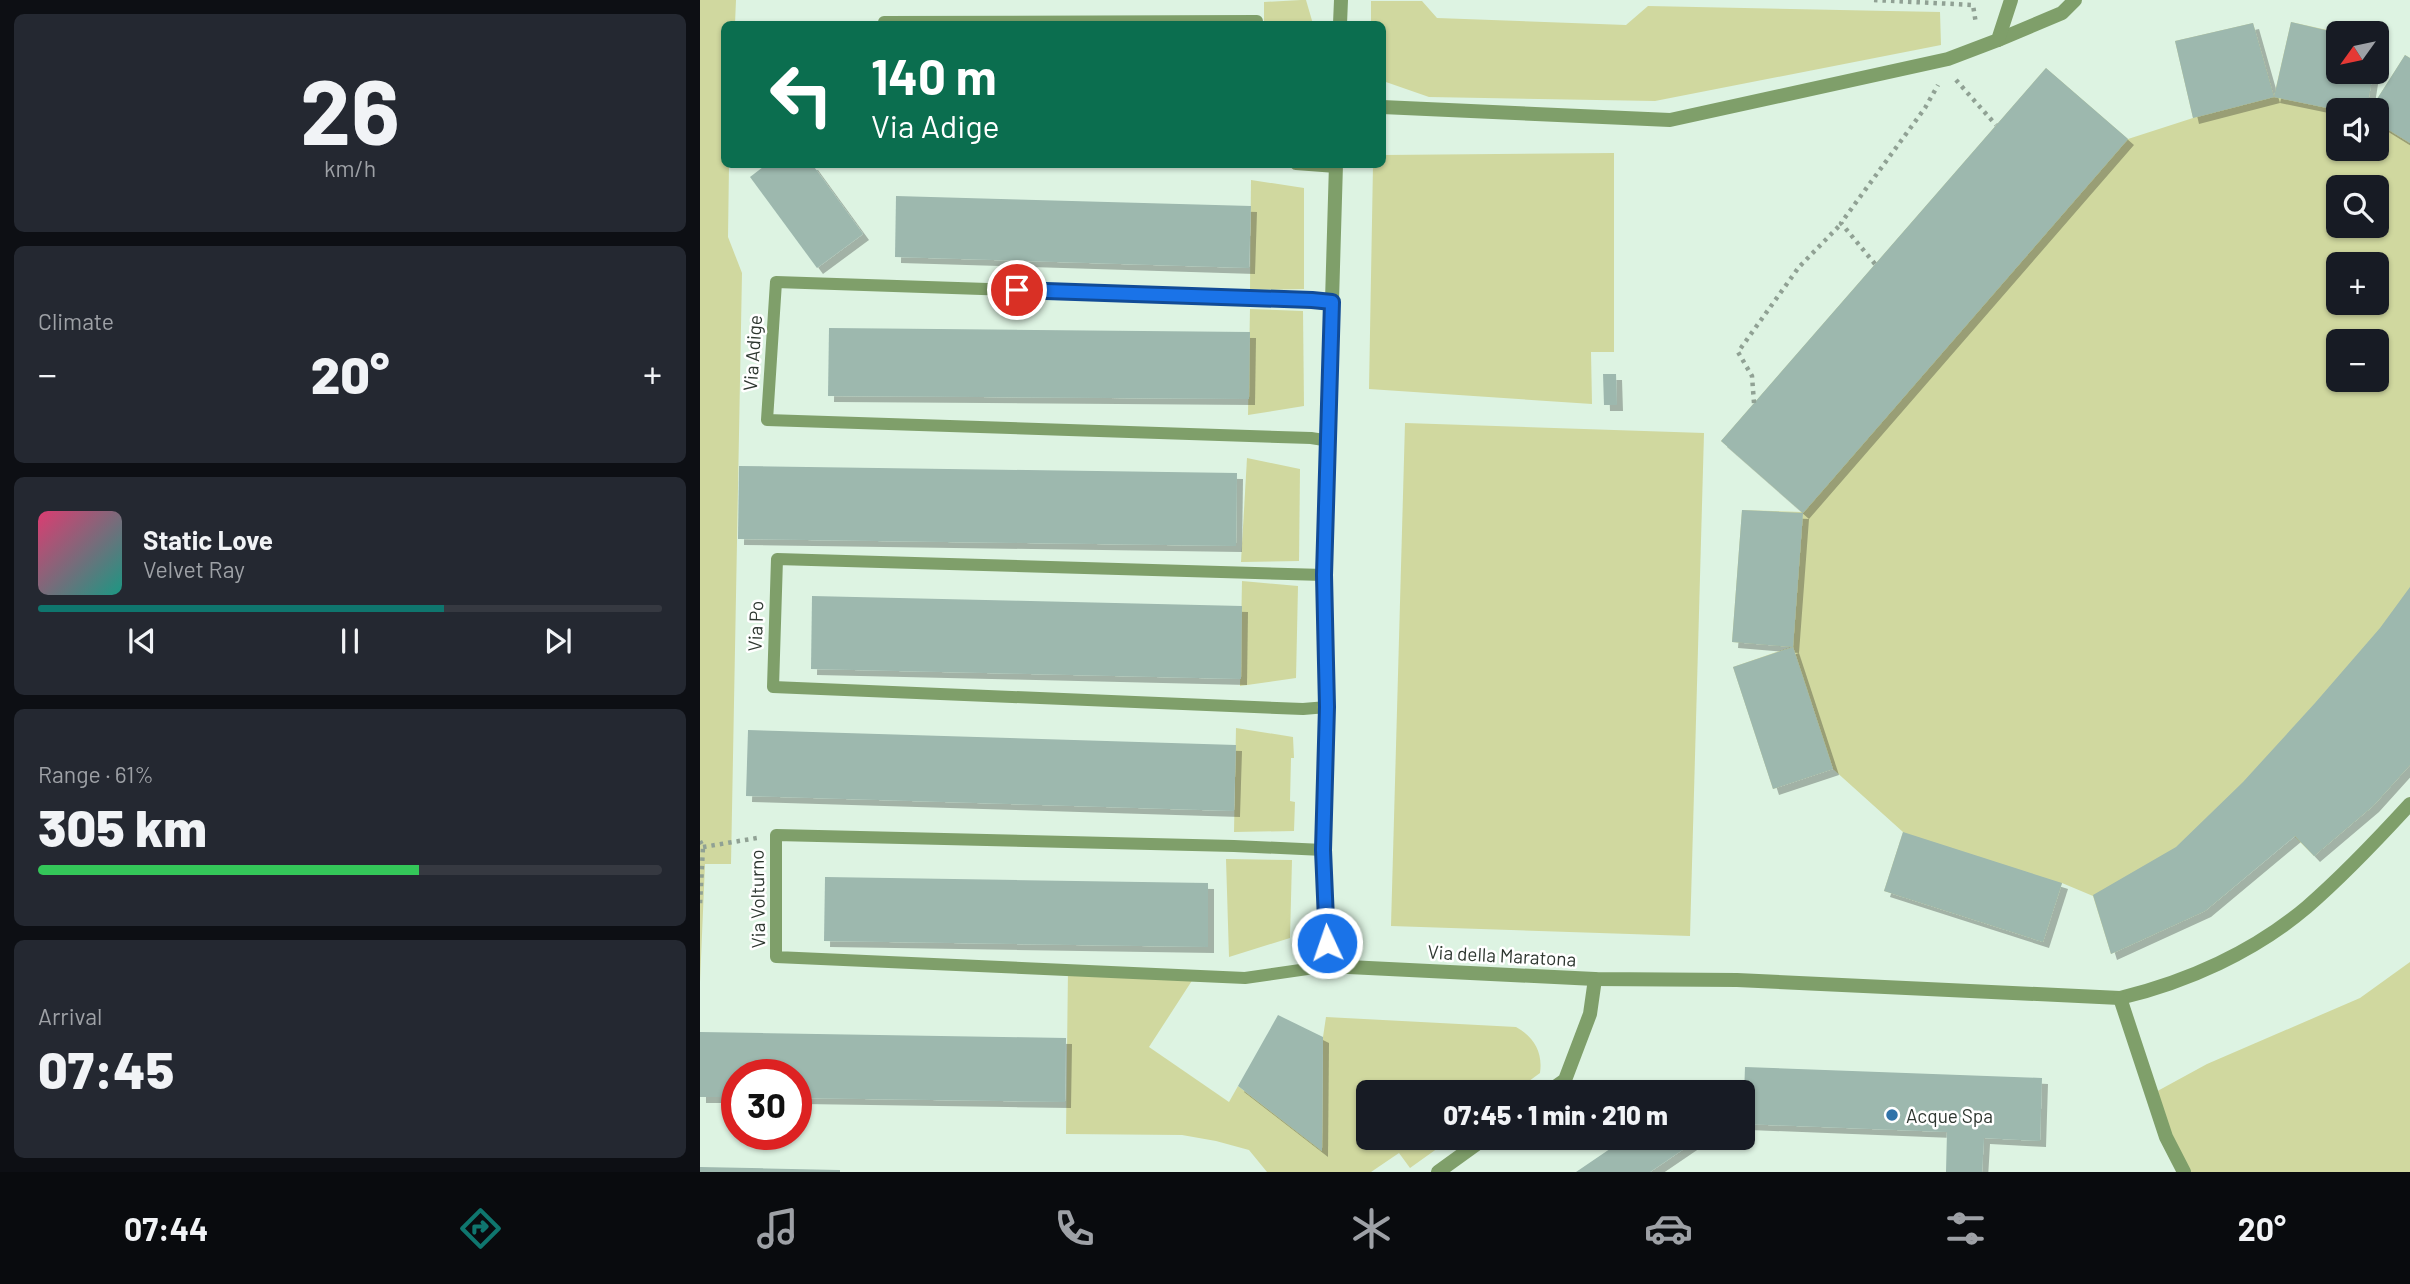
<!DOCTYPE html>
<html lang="en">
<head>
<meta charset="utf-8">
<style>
  body { margin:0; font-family:Barlow,sans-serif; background:#242831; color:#f1f3f6; height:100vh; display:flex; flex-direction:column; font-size:26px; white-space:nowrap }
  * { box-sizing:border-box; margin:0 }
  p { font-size:23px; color:#9ea1a6 }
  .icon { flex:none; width:38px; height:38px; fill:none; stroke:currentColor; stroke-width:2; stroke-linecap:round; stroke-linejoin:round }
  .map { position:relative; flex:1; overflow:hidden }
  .sheet { display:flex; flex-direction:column; gap:14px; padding:14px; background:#0d0f14; width:700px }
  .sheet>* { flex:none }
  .banner { position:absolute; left:21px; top:21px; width:665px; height:147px; border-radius:10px; box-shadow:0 2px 5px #0004; background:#0b6e4f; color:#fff; overflow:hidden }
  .needle { width:46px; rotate:237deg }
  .controls { position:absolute; left:1626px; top:21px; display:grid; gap:14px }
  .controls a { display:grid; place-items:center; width:63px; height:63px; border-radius:10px; background:#171b24; box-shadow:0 2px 5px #0004; font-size:35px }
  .speed { position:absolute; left:21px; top:1059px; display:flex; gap:14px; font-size:35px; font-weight:700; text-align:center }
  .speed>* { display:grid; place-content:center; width:91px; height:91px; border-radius:50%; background:#171b24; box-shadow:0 2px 5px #0004; line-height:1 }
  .speed .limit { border:10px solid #d22; background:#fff; color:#111 }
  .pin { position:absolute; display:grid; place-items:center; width:60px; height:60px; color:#fff; margin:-30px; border:4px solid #fff; border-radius:50%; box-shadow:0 2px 7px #0007 }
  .me { position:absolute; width:77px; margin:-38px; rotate:357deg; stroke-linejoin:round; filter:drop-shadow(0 0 5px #0008) }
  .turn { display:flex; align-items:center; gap:24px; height:147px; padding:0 35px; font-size:32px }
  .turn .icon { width:91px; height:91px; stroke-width:2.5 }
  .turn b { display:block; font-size:49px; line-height:60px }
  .big { font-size:52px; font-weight:800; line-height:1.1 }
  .sheet .widget { flex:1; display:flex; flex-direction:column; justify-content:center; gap:10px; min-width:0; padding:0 24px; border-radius:10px; background:#242831 }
  .sheet .dial { align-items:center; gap:0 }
  .dial b { font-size:91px; line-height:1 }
  .song { display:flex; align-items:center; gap:21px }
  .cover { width:84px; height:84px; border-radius:10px; background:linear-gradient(135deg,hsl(340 70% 55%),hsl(170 70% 35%)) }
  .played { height:7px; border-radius:4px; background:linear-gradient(90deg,#0f766e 65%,#363941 65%) }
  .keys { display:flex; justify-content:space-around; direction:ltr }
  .heat { display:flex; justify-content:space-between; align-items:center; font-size:38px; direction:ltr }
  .charge { height:10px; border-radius:5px; background:linear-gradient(90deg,#34c759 61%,#363941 0) }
  .trip { position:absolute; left:656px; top:1080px; width:399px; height:70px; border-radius:10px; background:#171b24; box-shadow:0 2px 5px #0004; font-weight:800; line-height:70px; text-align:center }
  .tabs { display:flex; height:112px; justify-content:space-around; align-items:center; background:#090b0e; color:#9ea1a6 }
  .tabs .icon { width:49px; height:49px }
  .tabs .selected { color:#0f766e }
  .tabs b { font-size:32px; color:#f1f3f6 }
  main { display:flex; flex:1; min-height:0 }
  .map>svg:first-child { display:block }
</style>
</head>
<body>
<main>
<section class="sheet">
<div class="widget dial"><b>26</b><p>km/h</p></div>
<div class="widget"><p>Climate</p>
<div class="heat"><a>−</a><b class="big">20°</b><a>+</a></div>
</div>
<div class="widget">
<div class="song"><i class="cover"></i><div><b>Static Love</b><p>Velvet Ray</p></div></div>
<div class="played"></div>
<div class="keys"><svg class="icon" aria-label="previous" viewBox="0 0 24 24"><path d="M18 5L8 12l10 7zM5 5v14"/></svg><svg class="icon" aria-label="pause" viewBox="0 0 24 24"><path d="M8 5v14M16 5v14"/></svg><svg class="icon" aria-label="next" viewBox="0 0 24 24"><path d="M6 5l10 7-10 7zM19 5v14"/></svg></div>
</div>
<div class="widget"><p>Range · 61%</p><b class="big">305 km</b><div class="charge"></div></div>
<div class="widget"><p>Arrival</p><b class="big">07:45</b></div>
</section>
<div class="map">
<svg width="1710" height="1172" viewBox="0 0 1710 1172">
  <defs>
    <filter id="shadow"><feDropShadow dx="6" dy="6" stdDeviation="0" flood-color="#0004"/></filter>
  </defs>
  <rect width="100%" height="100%" fill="#ddf3e2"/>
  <g fill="#d0d89f" fill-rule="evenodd">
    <path d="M0 0H36L35 24H24V164L29 165 28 237 42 273 31 864H5L0 982Z"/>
    <path d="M601 0H606L613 24H564V2Z"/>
    <path d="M671 1H722L737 18 926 25 948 6 1240 12 1241 45 955 101 729 97 683 81 682 24H671Z"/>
    <path d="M1591 22 1641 33H1638V72H1673L1667 110H1638V149H1676V110H1670L1705 55 1710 58V765L1673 806 1614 856 1594 836 1505 911 1411 954 1393 896 1362 883 1343 942 1184 891 1203 832 1133 769 1073 789 1033 667 1091 647 1032 642 1042 510 1102 512 1021 441 1346 68 1428 139 1493 118 1475 41 1553 23 1574 96ZM1638 187H1676V226H1638ZM1638 264H1676V303H1638ZM1638 341H1676V380H1638Z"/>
    <path d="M914 153V352H891L892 404 669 389 673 165 682 164 683 155Z"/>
    <path d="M551 180 604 188V289L550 290Z"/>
    <path d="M550 309 603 311 604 406 548 415Z"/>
    <path d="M705 423 1004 433 990 936 691 926Z"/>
    <path d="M547 458 600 469 599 561 541 562Z"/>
    <path d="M542 581 598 586 596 678 540 686Z"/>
    <path d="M536 728 593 737 594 758H591L590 801 595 802 594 831 534 832Z"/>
    <path d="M526 859 592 860 590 938 529 957Z"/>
    <path d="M1710 962V1172H1484L1452 1094 1507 1064 1660 998Z"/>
    <path d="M368 970 495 976 449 1047 529 1102 538 1086 622 1150 623 1037 626 1017 816 1027C834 1037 843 1052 840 1073L814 1092H668V1138H752L710 1168 699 1153 671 1172H567L549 1150 516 1141 482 1135 366 1134Z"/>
  </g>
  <g fill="#9db8ae" filter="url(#shadow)">
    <path d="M1591 22 1638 33V72H1673L1667 110H1637L1574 97 1493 118 1475 41 1553 23 1574 97Z"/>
    <path d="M1705 55 1710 58V143L1676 122V110H1670Z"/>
    <path d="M1346 68 1428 139 1103 513 1093 647 1032 642 1042 510 1103 513 1021 441Z"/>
    <path d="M67 164H112L163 234 117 268 50 177Z"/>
    <path d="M196 196 551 206 549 268 195 257Z"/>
    <path d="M129 328 550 332 549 399 128 396Z"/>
    <path d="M903 374H916L917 405H904Z"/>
    <path d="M39 466 537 473 536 546 38 539Z"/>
    <path d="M1710 587V765L1673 806 1614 856 1595 836 1505 911 1411 954 1393 895 1476 847 1543 782 1615 703 1680 628Z"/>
    <path d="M112 596 542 606 541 679 111 669Z"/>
    <path d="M1093 647 1133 769 1073 789 1033 667Z"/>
    <path d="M48 730 536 745 534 811 46 796Z"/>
    <path d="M1203 832 1362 883 1343 942 1184 891Z"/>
    <path d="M125 877 508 883V947L124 941Z"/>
    <path d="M578 1015 623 1037 622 1151 538 1086Z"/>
    <path d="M0 1032 366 1038 365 1102 96 1098V1074H37V1097H0Z"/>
    <path d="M1045 1067 1342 1078 1340 1141 1284 1138 1282 1172H1246L1247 1132 1043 1124Z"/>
    <path d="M926 1138H995L997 1140 950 1172H876Z"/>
    <path d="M0 1167 140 1170V1172H0Z"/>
  </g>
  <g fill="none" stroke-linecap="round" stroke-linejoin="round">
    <g stroke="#90a194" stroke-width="4.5" stroke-dasharray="3.5 5" stroke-linecap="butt">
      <path d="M1174 0 1273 5 1276 24"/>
      <path d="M1256 80 1296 125"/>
      <path d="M1175 264 1141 223 1225 108 1238 85"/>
      <path d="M1054 403 1052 376 1038 352 1099 267 1141 224"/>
      <path d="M0 841 3 847 0 905"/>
      <path d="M3 847 57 838"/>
    </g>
    <g stroke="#7f9f6a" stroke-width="12">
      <path d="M184 24V22L557 21"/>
      <path d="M596 164 636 167"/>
      <path d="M630 441 611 438 67 420 76 282 612 300 632 302"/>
      <path d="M624 575 77 559 73 687 603 709 627 707"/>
      <path d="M623 850 534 846 76 835V957L545 978 628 966"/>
    </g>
    <g stroke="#7f9f6a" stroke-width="14">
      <path d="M640 24 641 0"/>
      <path d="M1298 40 1362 13 1375 0"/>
      <path d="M682 107 970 120 1248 59 1298 40 1311 0"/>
      <path d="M636 164 624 575 627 707 623 850 628 966 895 979 1037 980 1420 998C1487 982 1554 952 1607 907 1644 875 1677 840 1710 804"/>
      <path d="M1420 998 1466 1137 1484 1172"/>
      <path d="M848 1092 865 1080 890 1014 895 979"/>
      <path d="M738 1172 785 1138"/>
    </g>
  </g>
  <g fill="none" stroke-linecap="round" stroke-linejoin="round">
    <g stroke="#114b97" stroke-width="18">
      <path id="route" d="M317 290 612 300 632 302 624 575 627 707 623 850 627 943"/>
    </g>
    <use href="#route" stroke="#1a73e8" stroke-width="12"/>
  </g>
  <circle fill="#3073a9" stroke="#fff" stroke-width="2.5" cx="1192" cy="1115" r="7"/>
  <g text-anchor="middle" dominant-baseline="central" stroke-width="5" stroke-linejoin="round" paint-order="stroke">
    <g font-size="19" fill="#2e3730" stroke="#fff">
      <text transform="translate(52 353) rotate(-86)">Via Adige</text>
      <text transform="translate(55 626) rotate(-88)">Via Po</text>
      <text transform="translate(57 899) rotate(-91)">Via Volturno</text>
      <text transform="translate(802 955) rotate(3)">Via della Maratona</text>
    </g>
    <g font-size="19" fill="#2e3730" stroke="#fff" text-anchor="start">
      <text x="1206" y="1115">Acque Spa</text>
    </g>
  </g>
</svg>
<div class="controls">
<a><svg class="needle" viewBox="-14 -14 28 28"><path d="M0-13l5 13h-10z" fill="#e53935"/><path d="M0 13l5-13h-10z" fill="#9ea1a6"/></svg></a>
<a><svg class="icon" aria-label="sound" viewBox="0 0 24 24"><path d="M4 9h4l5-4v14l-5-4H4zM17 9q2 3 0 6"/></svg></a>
<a><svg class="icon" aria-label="search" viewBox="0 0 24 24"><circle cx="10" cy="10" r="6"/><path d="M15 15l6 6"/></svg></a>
<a>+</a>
<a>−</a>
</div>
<div class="speed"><div class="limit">30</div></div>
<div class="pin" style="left:317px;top:290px;background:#d93025"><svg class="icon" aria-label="arrive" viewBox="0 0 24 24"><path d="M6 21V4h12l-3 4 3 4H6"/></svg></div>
<svg class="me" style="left:627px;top:943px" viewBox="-20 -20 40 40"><circle r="17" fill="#1a73e8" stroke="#fff" stroke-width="3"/><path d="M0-11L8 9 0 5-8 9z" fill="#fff"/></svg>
<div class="trip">07:45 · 1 min · 210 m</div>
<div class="banner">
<div class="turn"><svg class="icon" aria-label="left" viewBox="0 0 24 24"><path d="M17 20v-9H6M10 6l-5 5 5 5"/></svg><div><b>140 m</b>Via Adige</div></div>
</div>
</div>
</main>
<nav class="tabs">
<b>07:44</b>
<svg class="icon selected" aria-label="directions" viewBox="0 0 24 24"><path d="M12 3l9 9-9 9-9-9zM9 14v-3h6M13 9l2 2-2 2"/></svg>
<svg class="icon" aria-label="music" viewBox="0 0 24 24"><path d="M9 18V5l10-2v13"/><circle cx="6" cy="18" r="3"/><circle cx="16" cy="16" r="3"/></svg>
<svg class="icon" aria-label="phone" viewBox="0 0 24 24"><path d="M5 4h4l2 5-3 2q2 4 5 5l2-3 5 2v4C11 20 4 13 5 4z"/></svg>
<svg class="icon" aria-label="climate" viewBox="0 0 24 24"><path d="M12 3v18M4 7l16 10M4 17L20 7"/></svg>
<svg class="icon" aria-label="car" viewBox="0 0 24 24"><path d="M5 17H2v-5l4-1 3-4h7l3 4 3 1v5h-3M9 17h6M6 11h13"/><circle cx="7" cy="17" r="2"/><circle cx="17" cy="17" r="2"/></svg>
<svg class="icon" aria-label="filters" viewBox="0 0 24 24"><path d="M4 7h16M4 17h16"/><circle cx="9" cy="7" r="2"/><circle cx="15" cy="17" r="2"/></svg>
<b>20°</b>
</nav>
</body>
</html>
